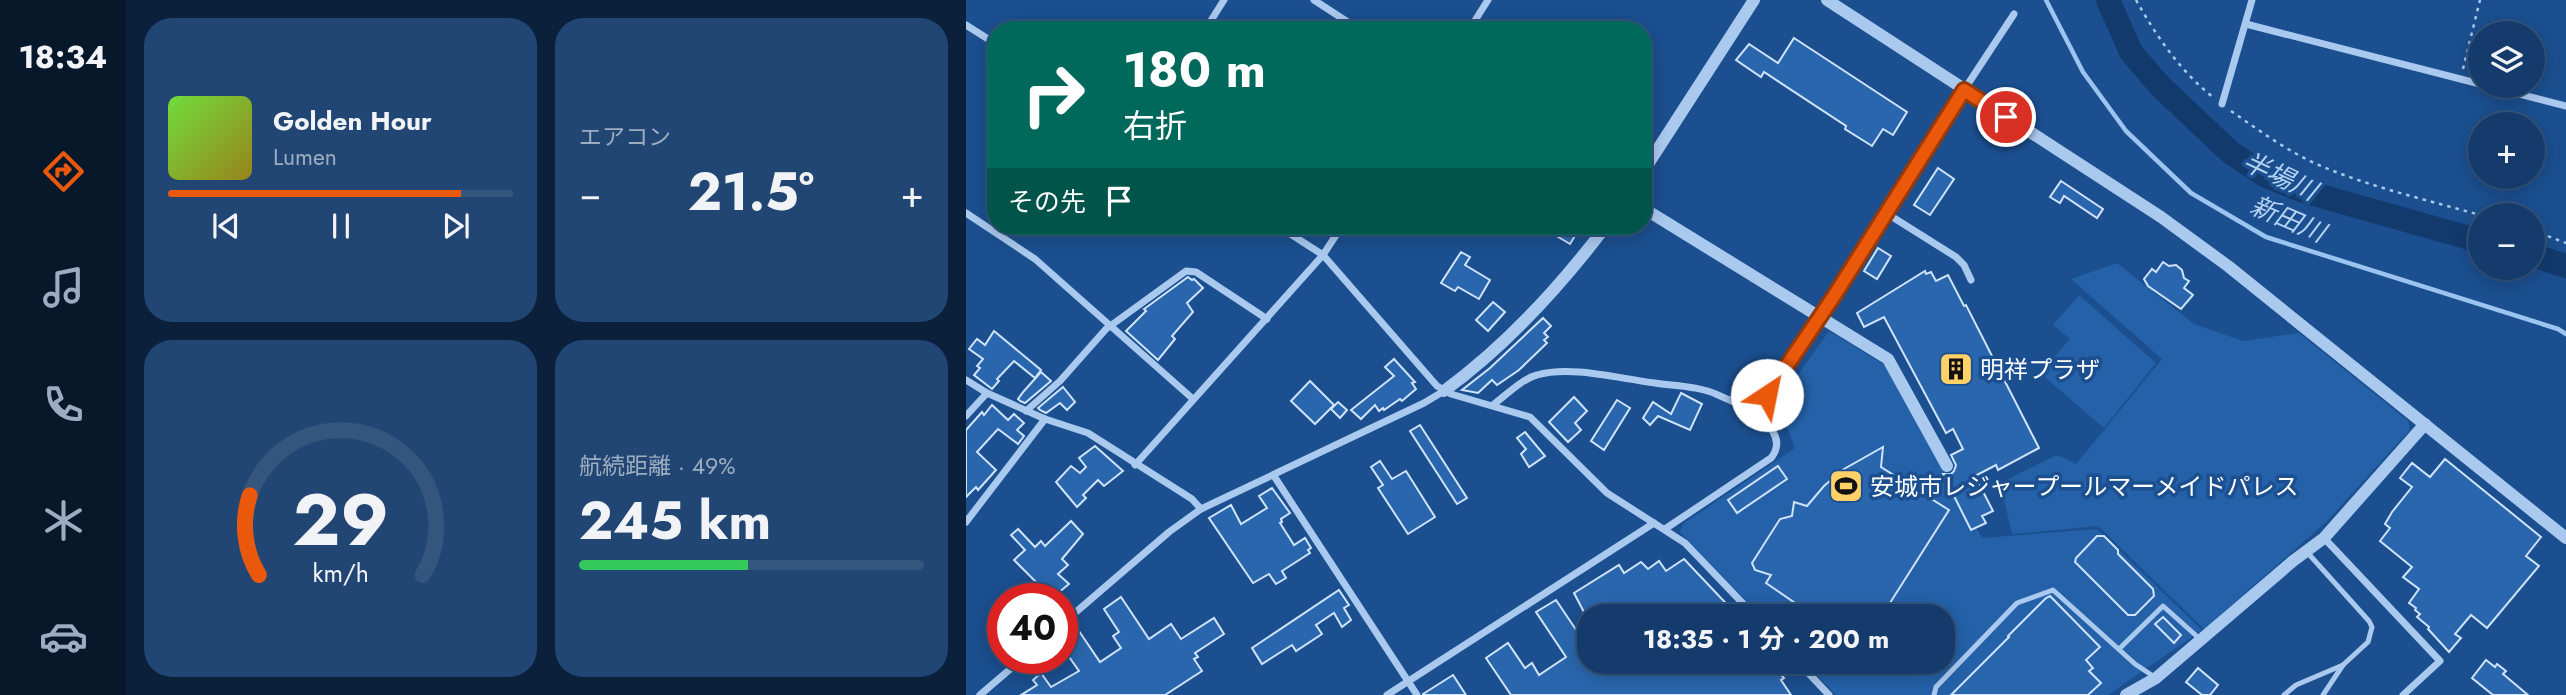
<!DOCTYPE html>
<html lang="ja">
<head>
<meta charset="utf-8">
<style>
  body { margin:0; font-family:Jost,"Noto Sans JP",sans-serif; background:#214673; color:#f1f3f6; height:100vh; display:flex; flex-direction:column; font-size:26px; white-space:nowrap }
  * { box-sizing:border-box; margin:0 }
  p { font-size:23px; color:#9dadc1 }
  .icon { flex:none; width:38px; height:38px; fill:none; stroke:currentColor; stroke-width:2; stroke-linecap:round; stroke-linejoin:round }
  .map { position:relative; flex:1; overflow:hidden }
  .panel { display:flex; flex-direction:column; gap:18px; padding:18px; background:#0b203b; width:840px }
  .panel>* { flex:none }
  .banner { position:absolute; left:21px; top:21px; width:665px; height:214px; border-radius:28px; box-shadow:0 4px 18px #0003,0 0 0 2px #33557e; background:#00695c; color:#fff; overflow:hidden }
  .fabs { position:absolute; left:1502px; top:21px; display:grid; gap:14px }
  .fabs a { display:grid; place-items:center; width:77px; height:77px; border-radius:50%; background:#143b6b; box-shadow:0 4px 18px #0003,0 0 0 2px #33557e; font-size:35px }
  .speed { position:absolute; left:21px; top:583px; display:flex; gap:14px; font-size:35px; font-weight:700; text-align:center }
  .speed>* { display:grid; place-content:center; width:91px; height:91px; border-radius:50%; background:#143b6b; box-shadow:0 4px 18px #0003,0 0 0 2px #33557e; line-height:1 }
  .speed .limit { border:10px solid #d22; background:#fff; color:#111 }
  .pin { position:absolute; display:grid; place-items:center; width:60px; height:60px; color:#fff; margin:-30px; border:4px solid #fff; border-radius:50%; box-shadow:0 2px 7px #0007 }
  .me { position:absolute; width:77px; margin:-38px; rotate:34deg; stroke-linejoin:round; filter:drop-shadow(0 0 5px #0008) }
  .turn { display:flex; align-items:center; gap:24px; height:147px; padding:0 21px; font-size:32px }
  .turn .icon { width:91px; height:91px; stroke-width:2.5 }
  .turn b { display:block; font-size:49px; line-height:60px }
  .then { display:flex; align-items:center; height:66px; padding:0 21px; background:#0003; gap:14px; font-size:26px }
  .big { font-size:52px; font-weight:700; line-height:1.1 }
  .panel .widget { flex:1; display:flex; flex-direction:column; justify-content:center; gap:10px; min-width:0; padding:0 24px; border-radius:28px; background:#214673 }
  .panel .dial { align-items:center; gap:0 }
  .dial svg { height:182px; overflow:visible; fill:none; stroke:#33557e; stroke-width:7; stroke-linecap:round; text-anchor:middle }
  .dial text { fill:#f1f3f6; stroke:none }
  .song { display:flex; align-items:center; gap:21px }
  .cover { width:84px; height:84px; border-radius:10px; background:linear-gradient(135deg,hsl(100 70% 55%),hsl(50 70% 35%)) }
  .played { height:7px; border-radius:4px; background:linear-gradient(90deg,#ea580c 85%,#33557e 85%) }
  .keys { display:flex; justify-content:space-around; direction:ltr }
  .heat { display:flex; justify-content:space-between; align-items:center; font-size:38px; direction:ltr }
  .charge { height:10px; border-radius:5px; background:linear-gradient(90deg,#34c759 49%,#33557e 0) }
  .panel .tiles { flex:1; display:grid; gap:18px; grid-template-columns:repeat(2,1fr) }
  .trip { position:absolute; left:611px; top:604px; width:378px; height:70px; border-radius:28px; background:#143b6b; box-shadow:0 4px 18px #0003,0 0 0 2px #33557e; font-weight:700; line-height:70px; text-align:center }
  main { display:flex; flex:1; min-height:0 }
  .tabs { display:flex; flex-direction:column; width:126px; justify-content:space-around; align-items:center; background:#08182b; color:#9dadc1 }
  .tabs .icon { width:49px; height:49px }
  .tabs .selected { color:#ea580c }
  .tabs b { font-size:32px; color:#f1f3f6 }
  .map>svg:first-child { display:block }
</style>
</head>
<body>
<main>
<nav class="tabs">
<b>18:34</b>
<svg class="icon selected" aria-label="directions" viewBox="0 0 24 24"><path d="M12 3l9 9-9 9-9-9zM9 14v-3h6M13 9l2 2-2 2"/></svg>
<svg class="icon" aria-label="music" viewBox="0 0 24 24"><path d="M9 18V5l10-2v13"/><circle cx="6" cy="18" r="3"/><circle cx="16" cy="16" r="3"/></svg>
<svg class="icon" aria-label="phone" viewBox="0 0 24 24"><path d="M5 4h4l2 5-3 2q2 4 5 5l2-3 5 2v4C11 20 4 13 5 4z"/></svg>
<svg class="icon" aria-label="climate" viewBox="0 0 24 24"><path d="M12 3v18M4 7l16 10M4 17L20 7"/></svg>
<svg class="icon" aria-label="car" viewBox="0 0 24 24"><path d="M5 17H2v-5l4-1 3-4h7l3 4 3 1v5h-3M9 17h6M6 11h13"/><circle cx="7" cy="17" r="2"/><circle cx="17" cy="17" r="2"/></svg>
</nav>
<section class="panel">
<div class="tiles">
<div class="widget">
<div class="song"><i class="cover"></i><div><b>Golden Hour</b><p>Lumen</p></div></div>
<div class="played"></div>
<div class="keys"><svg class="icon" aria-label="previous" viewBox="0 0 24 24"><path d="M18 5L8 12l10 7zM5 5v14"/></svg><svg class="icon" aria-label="pause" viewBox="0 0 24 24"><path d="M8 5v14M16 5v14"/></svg><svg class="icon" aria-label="next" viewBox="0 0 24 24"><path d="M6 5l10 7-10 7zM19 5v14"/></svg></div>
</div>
<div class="widget"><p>エアコン</p>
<div class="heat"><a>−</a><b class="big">21.5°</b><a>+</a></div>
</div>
<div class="widget dial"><svg viewBox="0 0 100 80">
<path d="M14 69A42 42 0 1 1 86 69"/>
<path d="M14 69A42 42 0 0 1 10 34" stroke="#ea580c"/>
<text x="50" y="56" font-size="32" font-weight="700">29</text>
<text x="50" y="72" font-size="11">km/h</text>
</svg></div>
<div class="widget"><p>航続距離 · 49%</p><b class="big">245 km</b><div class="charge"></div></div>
</div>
</section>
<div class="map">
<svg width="1600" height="695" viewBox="0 0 1600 695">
  <rect width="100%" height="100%" fill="#1b4f8f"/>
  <g fill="#2461a8">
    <path d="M1151 263 1228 324 1277 341 1333 333 1442 421 1444 430 1359 523 1238 629 1132 526 1046 534 1034 483 1091 455 1110 464 1196 359 1105 279Z"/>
    <path d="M1113 295 1190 363 1138 428 1074 373 1104 339 1087 325Z"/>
    <path d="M863 331 920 366 1016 538 1131 529 1236 630 1142 695H870L838 662H976V616H795L714 532 717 524 829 448 812 403Z"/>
  </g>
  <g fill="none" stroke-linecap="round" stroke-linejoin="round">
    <path stroke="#9cc4f0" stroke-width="4.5" d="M1080 0 1117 72 1160 131 1225 193 1300 237 1592 329 1600 334"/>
    <g stroke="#123a6d" stroke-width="24">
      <path d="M1142 0 1165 52 1194 86 1264 152 1300 176 1337 191 1514 241"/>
      <path d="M1566 255 1600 266"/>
    </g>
  </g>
  <g fill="#2a66ad" stroke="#cfe3fa" stroke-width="2">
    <path d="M828 38 941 112 927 135 917 129 906 146 879 129 880 126 798 72 795 77 770 60 783 44 812 63Z"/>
    <path d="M972 168 988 179 964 215 948 205Z"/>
    <path d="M1095 181 1137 209 1131 218 1098 196 1094 203 1084 197Z"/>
    <path d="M596 226H615L604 244 589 235Z"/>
    <path d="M912 248 925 256 911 279 898 271Z"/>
    <path d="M495 252 504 257 499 265 524 280 513 299 492 287 489 291 475 283Z"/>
    <path d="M1197 262 1203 266 1210 265 1216 270 1218 278 1223 281 1218 288 1227 295 1215 309 1182 286 1178 279 1186 269 1190 272Z"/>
    <path d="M959 271 960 274 965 272 970 281 982 275 998 306 1000 305 1073 448 1032 470 1030 465 1009 476 1027 511 1016 516 1020 523 1005 530 977 474H985L988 471 990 465 985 455 997 449 987 429 980 433 918 317 898 327 891 313Z"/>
    <path d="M222 277 226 280 228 279 237 288 221 303 227 312 206 336 209 339 192 360 160 331 180 311 178 309Z"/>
    <path d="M527 302 539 312 522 331 510 320Z"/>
    <path d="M577 318 585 326 578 333 582 337 578 340 581 343 553 370 531 385 526 380 512 393 496 390 524 368Z"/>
    <path d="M28 331 75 370 69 378 48 361 31 379 33 381 26 389 8 375 14 368 11 366 17 359 3 349 11 339 19 345Z"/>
    <path d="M428 359 449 382 446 383 450 389 436 401 434 399 418 410 417 408 413 411 409 405 395 419 385 410 428 376 419 367Z"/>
    <path d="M75 372 85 381 59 403 54 401 52 399 58 391Z"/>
    <path d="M344 381 368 405 349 424 325 401Z"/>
    <path d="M97 387 109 402 101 410 94 403 80 413 74 410 72 408Z"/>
    <path d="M715 393 736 404 724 430 692 416 684 425 677 418 687 402 705 414Z"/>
    <path d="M608 397 621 411 609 423 615 430 602 442 583 422Z"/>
    <path d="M651 400 664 408 638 450 625 441Z"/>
    <path d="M372 402 381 410 374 418 365 409Z"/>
    <path d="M26 405 42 420 48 414 58 423 51 430 58 436 52 444 32 429 11 452 30 470 12 490 10 487 0 497V430L16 412 18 415Z"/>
    <path d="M454 425 501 498 491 504 444 431Z"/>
    <path d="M559 432 579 456 563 467 555 454 560 449 551 438Z"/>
    <path d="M129 446 157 471 138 486 132 480 117 495 120 498 111 507 90 482 105 466 114 473 120 467 113 458Z"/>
    <path d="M917 447 915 467 983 510 917 614 909 609 904 616H848L800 583 805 575 789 570 786 563 814 519 826 516 828 502 841 506 858 486 878 469Z"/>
    <path d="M1479 459 1575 537 1560 556 1573 566 1521 628 1505 615 1489 634 1495 638 1483 652 1462 629 1463 627 1451 617 1454 614 1449 610 1450 608 1443 603 1453 589 1437 577 1446 567 1414 541 1424 528 1419 524 1426 512 1446 487 1434 478 1446 463 1464 477Z"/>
    <path d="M414 461 426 479 440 471 469 517 442 534 412 488 417 485 405 467Z"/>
    <path d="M812 466 821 479 771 513 762 500Z"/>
    <path d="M306 488 324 513 315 519 316 522 314 523 328 545 339 538 345 548 342 550 344 553 316 571 320 578 310 584 303 574 287 583 243 518 265 505 275 524 301 508 293 496Z"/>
    <path d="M105 521 117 534 96 559 102 565 92 574 103 584 86 598 48 560 59 550 45 535 52 529 69 547 75 541 79 546Z"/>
    <path d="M1131 536H1138L1152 550V554L1187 589 1188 596 1169 615H1162L1109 562 1110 558Z"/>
    <path d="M718 559 772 616H620L608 593 653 565 658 573 675 562 682 569 693 561 700 571Z"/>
    <path d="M373 590 383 605 378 608 385 620 376 627 368 613 350 625 356 634 330 651 326 645 296 664 286 648Z"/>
    <path d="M1084 596 1134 647 1120 660 1127 668 1123 671 1135 683 1122 695H985L1043 637 1042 636 1080 598Z"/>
    <path d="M155 597 183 639 205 624 215 639 248 618 258 634 229 653 232 657 228 659 236 671 199 695H55L71 685 67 680 75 673 85 687 113 671 96 647V642L113 631 134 662 155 648 147 636 153 632 138 609Z"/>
    <path d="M590 600 623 649V662H773L781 673 800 662H814L822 670 815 675 818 678 815 680 825 695H545L520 658 542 643 559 668 566 663 573 675 600 657 570 612Z"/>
    <path d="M1197 617 1215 635 1208 643 1189 624Z"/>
    <path d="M1520 660 1529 667 1531 664 1540 671 1537 674 1562 695H1527L1506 678Z"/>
    <path d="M1232 668 1252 685 1244 695H1236L1220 682Z"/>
    <path d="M487 675 500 695H457V694Z"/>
  </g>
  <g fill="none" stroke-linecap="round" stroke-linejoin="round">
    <g stroke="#a9c9ee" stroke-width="2.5" stroke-dasharray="3.5 5" stroke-linecap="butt">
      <path d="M1170 0C1191 37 1214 71 1248 98"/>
      <path d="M1497 69 1514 0"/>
      <path d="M1265 111C1291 129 1317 148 1346 162 1399 186 1458 199 1514 215"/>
      <path d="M1566 230 1600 243"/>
    </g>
    <g stroke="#a9c9ee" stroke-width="5">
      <path d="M1340 551 1403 621 1406 627 1402 642 1377 665 1357 695"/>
      <path d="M1153 649 1197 606 1235 640"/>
      <path d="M968 695 970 687 1051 603 1087 590 1169 664 1190 678"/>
      <path d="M1318 695 1330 685 1377 665"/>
    </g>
    <g stroke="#a9c9ee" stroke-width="7">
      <path d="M348 0 394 30"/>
      <path d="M1280 24 1514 84"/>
      <path d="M0 25 30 44"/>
      <path d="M239 30 258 0"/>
      <path d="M503 30 522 0"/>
      <path d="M1522 86 1600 106"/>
      <path d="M998 90 1048 14"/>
      <path d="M1256 104 1286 0"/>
      <path d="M0 213 69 259 227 399"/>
      <path d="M920 213 990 257 998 265 1005 280"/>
      <path d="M312 226 357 255 471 386 485 394 564 417 641 493 719 543 789 616"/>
      <path d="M0 380 21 393 79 419 122 433 226 499 235 509"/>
      <path d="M527 405C540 395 556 379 571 375 605 365 654 379 689 383 709 386 733 386 752 395 774 404 828 429 805 458L699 529"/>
      <path d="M60 411 94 381 140 329 220 271 230 272 301 319"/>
      <path d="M0 416 21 393"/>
      <path d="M169 465 357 255 376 226"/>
      <path d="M308 476 451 695"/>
      <path d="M0 522 79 419"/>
      <path d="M1358 538 1474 661 1437 695"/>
      <path d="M96 624 203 532 235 509 458 403 478 391"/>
      <path d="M832 662 863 695"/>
      <path d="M14 695 57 658"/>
      <path d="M421 695 688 523"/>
    </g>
    <g stroke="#a9c9ee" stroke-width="12">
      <path d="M861 0 1195 217 1262 266 1600 538"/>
      <path d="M677 172 788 0"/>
      <path d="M677 208 922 359 981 466"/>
      <path d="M478 391C541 345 593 288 640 226"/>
      <path d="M788 415 855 317 998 90"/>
      <path d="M1160 695 1190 678 1327 561 1358 538 1459 424"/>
    </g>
  </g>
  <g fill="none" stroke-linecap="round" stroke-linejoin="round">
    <g stroke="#983908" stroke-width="18">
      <path id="route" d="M801 395 868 296 998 90 1040 117"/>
    </g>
    <use href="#route" stroke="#ea580c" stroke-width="12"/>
  </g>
  <defs>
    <g id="building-square" transform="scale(1.75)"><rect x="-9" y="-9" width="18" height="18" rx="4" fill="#ffd166" stroke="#1b4f8f"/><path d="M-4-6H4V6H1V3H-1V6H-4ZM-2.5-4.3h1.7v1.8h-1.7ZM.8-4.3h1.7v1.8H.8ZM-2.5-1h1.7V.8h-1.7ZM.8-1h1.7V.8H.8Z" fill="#111"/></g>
    <g id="stadium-square" transform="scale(1.75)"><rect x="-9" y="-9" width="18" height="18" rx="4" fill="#ffd166" stroke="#1b4f8f"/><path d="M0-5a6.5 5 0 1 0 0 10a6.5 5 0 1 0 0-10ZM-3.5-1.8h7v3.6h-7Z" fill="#111"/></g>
  </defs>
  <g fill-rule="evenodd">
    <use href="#building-square" x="990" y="369"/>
    <use href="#stadium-square" x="880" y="486"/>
  </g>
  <g text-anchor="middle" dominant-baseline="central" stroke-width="7" stroke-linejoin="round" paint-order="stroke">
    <g font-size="24" fill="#fff" stroke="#1b4f8f" text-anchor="start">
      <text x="1014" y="369">明祥プラザ</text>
      <text x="904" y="486">安城市レジャープールマーメイドパレス</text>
    </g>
    <g font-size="26" font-style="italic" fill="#b5d3f5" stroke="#1b4f8f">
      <text transform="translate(1314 176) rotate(25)">半場川</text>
      <text transform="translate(1322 219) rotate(23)">新田川</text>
    </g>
  </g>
</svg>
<div class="fabs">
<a><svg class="icon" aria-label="layers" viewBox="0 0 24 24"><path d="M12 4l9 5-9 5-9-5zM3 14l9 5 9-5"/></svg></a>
<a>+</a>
<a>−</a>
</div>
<div class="speed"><div class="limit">40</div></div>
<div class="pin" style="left:1040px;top:117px;background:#d93025"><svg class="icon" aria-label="arrive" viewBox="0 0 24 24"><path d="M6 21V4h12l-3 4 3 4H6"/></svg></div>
<svg class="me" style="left:801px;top:395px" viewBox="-20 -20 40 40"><circle r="19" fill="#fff"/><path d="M0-13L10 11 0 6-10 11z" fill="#ea580c"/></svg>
<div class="trip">18:35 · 1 分 · 200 m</div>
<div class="banner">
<div class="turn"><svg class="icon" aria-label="right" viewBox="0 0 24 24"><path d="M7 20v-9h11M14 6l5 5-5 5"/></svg><div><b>180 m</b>右折</div></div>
<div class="then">その先<svg class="icon" aria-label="arrive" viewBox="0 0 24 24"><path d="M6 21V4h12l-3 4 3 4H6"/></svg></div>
</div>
</div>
</main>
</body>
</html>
